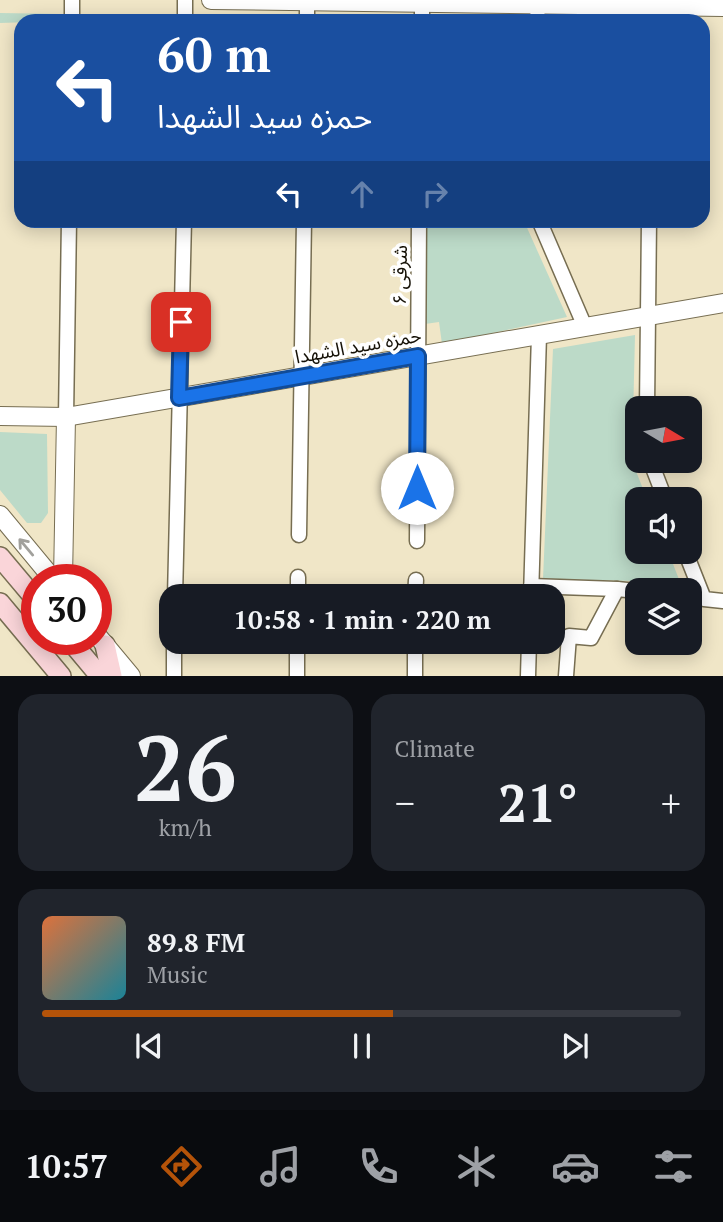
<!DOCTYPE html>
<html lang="en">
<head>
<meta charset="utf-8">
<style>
  body { margin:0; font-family:"PT Serif","Noto Sans Arabic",serif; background:#20242c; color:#f1f3f6; height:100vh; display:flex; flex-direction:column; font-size:26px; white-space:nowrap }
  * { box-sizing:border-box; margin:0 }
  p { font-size:23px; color:#9ea1a6 }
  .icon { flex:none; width:38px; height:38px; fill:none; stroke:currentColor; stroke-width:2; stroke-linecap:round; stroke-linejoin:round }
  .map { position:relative; height:676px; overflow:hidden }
  .panel { display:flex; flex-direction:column; gap:18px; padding:18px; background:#0d0f14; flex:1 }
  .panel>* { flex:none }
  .banner { position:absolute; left:14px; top:14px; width:696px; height:214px; border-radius:21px; box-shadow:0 4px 18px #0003; background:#1a4fa0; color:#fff; overflow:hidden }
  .needle { width:46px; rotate:100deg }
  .controls { position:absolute; left:625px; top:396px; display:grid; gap:14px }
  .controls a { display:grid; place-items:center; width:77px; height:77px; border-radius:14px; background:#171b24; box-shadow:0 4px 18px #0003; font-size:35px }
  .speed { position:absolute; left:21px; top:564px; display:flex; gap:14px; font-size:35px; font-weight:700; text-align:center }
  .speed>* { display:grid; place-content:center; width:91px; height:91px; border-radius:50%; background:#171b24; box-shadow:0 4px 18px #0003; line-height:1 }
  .speed .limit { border:10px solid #d22; background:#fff; color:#111 }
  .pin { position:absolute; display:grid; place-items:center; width:60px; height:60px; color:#fff; margin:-30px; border-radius:14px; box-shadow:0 4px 10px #0006 }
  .me { position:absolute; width:77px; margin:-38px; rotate:0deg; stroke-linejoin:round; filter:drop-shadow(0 0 5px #0008) }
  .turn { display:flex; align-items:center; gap:24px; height:147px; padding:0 28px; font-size:32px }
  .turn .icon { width:91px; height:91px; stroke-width:2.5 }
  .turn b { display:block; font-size:49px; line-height:60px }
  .lanes { display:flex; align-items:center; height:66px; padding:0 28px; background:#0003; justify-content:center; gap:35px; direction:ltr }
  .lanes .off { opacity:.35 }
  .big { font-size:52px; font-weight:600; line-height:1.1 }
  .panel .card { flex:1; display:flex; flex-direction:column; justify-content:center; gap:10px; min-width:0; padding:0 24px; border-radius:21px; background:#20242c }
  .panel .dial { align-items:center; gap:0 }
  .dial b { font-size:91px; line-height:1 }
  .song { display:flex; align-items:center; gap:21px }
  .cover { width:84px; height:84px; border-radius:10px; background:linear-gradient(135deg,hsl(20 70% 55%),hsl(190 70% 35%)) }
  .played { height:7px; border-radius:4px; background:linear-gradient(90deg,#b45309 55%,#363941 55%) }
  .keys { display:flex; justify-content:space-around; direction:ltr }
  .heat { display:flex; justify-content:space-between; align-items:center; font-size:38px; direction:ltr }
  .panel .tiles { flex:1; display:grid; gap:18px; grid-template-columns:1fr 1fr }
  .card:last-child { grid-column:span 2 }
  .trip { position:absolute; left:159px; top:584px; width:406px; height:70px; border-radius:21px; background:#171b24; box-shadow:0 4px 18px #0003; font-weight:600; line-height:70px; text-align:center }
  .menu { display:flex; height:112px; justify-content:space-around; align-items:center; background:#090b0e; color:#9ea1a6 }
  .menu .icon { width:49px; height:49px }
  .menu .selected { color:#b45309 }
  .menu b { font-size:32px; color:#f1f3f6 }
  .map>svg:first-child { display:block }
</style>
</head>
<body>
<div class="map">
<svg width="723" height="676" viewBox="0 0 723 676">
  <rect width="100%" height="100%" fill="#f0e6c7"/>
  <g fill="#bcdac8">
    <path d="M0 13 61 14V21L0 23Z"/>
    <path d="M78 15H173L174 21H79Z"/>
    <path d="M426 221H524L567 317 442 344 439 322 425 324Z"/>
    <path d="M635 335 632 461 647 499H637V551H668L680 582 543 579 553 349Z"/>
    <path d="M0 432 47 434 48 513 41 523H27L0 490Z"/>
  </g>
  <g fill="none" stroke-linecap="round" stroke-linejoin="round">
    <g stroke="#776e52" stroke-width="17">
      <g id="minor">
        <path d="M185 0V21"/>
        <path d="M72 21V0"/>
        <path d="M307 21V1"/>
        <path d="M422 21V3"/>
        <path d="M537 21 538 5"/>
        <path d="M653 21 654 6"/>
        <path d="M539 220 585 327"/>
        <path d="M647 408 649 220"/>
        <path d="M66 417 69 220"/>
        <path d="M650 460 665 499"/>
        <path d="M299 535 304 220"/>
        <path d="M417 541 419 220"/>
        <path d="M685 551 704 599 723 601"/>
        <path d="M531 586 617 589"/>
        <path d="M175 597 184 220"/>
        <path d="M298 597V577"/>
        <path d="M415 597 416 580"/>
        <path d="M531 597 539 335"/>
        <path d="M174 676V642"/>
        <path d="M297 676V642"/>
        <path d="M415 676V642"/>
        <path d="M528 676 529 642"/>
        <path d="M566 676 569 636 591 638 617 589 637 591"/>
      </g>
    </g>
    <g stroke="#776e52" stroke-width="20">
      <g id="tertiary">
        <path d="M211 0 723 7"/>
        <path d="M0 416 66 417 723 303"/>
        <path d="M0 515 53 579"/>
        <path d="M63 579 66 417"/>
        <path d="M96 634 131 676"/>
      </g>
    </g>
    <g stroke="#776e52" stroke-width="22">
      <g id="secondary">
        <path d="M0 557 37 601"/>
        <path d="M0 603 61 676"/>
        <path d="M69 639 100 676"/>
        <path d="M105 645 112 676"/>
      </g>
    </g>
    <use href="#minor" stroke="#fff" stroke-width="14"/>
    <use href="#tertiary" stroke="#fff" stroke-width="18"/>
    <use href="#secondary" stroke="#fad5d9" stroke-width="19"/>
  </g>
  <defs><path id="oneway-shaft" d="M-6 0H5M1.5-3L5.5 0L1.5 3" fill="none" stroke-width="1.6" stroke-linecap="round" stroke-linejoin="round" transform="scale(1.75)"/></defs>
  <use stroke="#a1a09c" href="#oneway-shaft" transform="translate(26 547) rotate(-130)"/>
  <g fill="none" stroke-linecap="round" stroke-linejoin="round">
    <g stroke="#114b97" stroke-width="18">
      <path id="route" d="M181 322 179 398 418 356 417 488"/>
    </g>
    <use href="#route" stroke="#1a73e8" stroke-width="12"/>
  </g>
  <g text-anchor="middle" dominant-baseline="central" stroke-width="7" stroke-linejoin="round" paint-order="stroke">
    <g font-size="19" fill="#151107" stroke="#fff">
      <text transform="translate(399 275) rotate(-89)">۶ شرقی</text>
      <text transform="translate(358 345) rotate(-10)">حمزه سید الشهدا</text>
    </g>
  </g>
</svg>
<div class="controls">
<a><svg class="needle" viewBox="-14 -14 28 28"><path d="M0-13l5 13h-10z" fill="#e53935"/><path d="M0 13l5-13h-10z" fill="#9ea1a6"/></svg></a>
<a><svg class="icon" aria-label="sound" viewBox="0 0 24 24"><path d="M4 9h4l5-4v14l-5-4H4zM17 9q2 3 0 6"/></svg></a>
<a><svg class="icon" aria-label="layers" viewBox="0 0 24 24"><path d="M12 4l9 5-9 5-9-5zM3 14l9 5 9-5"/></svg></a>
</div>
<div class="speed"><div class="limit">30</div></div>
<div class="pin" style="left:181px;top:322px;background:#d93025"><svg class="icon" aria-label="arrive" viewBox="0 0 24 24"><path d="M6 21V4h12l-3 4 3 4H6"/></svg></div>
<svg class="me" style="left:417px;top:488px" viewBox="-20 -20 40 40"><circle r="19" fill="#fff"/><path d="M0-13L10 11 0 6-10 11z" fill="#1a73e8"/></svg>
<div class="trip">10:58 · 1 min · 220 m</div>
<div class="banner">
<div class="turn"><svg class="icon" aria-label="left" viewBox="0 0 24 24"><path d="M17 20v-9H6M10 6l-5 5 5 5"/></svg><div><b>60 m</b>حمزه سید الشهدا</div></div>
<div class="lanes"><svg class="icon" aria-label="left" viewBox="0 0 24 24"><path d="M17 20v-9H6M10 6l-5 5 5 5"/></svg><svg class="icon off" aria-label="ahead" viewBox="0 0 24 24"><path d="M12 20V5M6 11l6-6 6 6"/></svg><svg class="icon off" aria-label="right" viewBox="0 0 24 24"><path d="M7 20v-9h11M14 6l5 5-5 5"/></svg></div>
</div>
</div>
<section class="panel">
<div class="tiles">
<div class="card dial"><b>26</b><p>km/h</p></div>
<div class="card"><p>Climate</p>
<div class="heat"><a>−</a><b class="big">21°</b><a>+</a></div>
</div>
<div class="card">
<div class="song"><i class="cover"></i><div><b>89.8 FM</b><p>Music</p></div></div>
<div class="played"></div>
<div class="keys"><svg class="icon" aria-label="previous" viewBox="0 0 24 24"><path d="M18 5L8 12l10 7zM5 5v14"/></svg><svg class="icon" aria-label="pause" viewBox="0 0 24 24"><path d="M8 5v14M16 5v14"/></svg><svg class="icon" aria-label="next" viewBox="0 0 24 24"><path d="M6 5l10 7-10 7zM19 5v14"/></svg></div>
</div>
</div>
</section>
<nav class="menu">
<b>10:57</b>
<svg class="icon selected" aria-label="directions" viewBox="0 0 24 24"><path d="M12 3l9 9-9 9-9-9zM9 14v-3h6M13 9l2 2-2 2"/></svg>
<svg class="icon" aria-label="music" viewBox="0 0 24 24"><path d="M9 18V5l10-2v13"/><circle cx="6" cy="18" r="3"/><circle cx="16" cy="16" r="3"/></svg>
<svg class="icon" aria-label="phone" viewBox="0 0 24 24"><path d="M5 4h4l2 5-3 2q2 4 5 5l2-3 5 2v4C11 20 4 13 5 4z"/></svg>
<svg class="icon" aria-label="climate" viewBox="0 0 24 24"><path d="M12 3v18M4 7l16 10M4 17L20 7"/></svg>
<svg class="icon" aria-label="car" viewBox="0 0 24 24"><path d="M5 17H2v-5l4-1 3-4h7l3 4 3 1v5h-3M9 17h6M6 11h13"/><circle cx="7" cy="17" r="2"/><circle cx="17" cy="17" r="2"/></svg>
<svg class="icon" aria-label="filters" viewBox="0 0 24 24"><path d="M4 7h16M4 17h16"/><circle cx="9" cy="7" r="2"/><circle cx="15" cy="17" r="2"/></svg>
</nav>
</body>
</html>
